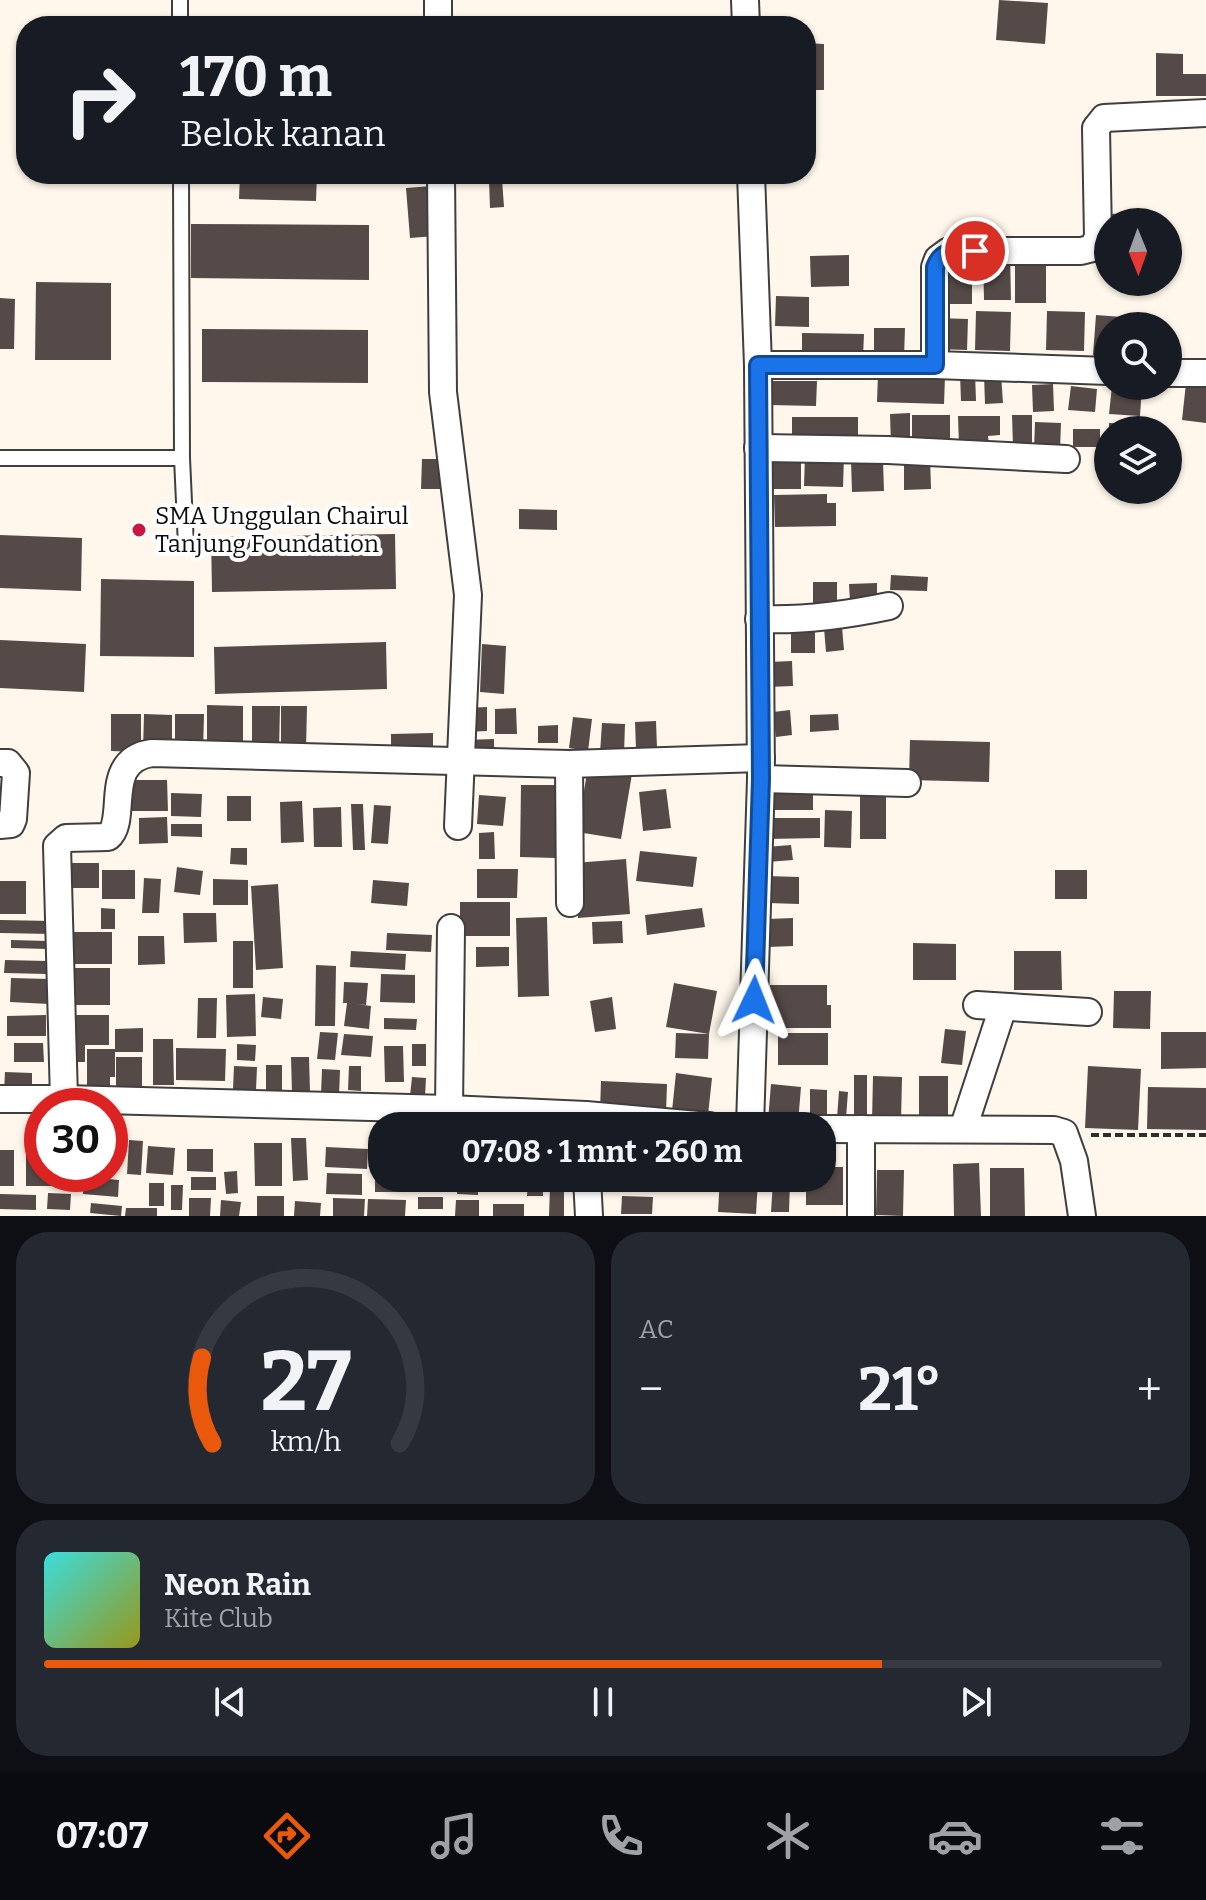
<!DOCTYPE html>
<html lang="id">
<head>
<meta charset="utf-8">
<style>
  body { margin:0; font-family:Bitter,serif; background:#242831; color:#f1f3f6; height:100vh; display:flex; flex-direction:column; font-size:30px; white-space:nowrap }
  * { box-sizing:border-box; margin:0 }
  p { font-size:26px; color:#9ea1a6 }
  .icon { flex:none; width:44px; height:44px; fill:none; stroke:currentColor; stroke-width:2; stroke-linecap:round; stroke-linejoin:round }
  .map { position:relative; height:1216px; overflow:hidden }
  .panel { display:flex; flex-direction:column; gap:16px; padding:16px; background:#0d0f14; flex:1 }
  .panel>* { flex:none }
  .guide { position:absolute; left:16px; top:16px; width:800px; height:168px; border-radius:32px; box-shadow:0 2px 6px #0004; background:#171b24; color:#f1f3f6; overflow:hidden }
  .needle { width:52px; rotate:179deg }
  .fabs { position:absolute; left:1094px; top:208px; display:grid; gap:16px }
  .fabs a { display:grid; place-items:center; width:88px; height:88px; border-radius:50%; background:#171b24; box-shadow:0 2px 6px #0004; font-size:40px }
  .speed { position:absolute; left:24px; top:1088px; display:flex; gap:16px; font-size:40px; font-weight:700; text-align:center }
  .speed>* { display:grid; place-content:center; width:104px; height:104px; border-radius:50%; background:#171b24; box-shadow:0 2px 6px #0004; line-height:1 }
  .speed .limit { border:12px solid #d22; background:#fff; color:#111 }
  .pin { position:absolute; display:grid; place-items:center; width:68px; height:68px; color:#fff; margin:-34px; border:4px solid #fff; border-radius:50%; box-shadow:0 2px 8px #0007 }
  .me { position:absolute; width:88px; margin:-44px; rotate:2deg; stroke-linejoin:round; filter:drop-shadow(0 0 6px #0008) }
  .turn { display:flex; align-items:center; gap:28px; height:168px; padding:0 32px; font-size:36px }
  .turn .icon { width:104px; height:104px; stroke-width:2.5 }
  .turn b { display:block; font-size:56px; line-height:68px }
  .big { font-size:60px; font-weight:700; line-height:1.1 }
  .panel .card { flex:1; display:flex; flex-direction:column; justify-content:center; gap:12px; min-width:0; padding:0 28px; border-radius:32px; background:#242831 }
  .panel .dial { align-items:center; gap:0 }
  .dial svg { height:208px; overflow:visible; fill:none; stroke:#363941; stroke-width:7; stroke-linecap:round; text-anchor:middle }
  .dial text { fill:#f1f3f6; stroke:none }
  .song { display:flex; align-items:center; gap:24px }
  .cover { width:96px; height:96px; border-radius:12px; background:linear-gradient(135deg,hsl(180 70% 55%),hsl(60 70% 35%)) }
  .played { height:8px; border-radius:4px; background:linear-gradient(90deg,#ea580c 75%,#363941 75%) }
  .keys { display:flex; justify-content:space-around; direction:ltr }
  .heat { display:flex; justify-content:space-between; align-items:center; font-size:44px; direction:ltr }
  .panel .tiles { flex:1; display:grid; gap:16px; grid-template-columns:1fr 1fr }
  .card:last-child { grid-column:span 2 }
  .trip { position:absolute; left:368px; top:1112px; width:468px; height:80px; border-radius:32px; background:#171b24; box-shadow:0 2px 6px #0004; font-weight:700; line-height:80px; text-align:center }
  .tabs { display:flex; height:128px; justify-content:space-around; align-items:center; background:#090b0e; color:#9ea1a6 }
  .tabs .icon { width:56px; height:56px }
  .tabs .on { color:#ea580c }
  .tabs b { font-size:36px; color:#f1f3f6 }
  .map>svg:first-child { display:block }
</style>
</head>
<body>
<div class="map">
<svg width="1206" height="1216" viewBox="0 0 1206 1216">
  <rect width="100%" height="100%" fill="#fff7eb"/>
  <g fill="#554a47">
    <path d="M999 0 1048 3 1045 44 996 40Z"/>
    <path d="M806 43 824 44V90H806Z"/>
    <path d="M1156 53 1183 54V74H1206V96H1156Z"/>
    <path d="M240 174H317L316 201 239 199Z"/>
    <path d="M502 179 504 207 490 208 489 180Z"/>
    <path d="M432 186 436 236 410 238 406 188Z"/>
    <path d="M1151 213V222H1107L1106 214Z"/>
    <path d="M191 224 369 225V280L191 278Z"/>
    <path d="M1010 254 1011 300H984L983 255Z"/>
    <path d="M849 255V286L811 287 810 256Z"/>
    <path d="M972 261V304H939L938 262Z"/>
    <rect x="1015" y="261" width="31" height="42"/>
    <path d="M36 282 111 283V360H35Z"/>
    <path d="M776 296 809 297V327L775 326Z"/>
    <path d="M0 298 15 299 14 349H0Z"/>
    <path d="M976 311 1011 312 1010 351 975 350Z"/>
    <path d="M1047 311 1085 312 1084 351 1046 350Z"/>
    <path d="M1132 314 1155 315 1154 326H1131Z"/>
    <path d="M1096 315 1122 317 1121 326H1108V356L1093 355Z"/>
    <path d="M938 318 968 319 967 350 937 349Z"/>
    <path d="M874 328H905L904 358H874Z"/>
    <path d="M202 329 368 330V383L202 382Z"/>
    <path d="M802 333 864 334 863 357 802 356Z"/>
    <path d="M975 373 976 401H961L960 374Z"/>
    <path d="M878 374 945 377 944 404 877 402Z"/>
    <path d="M1001 374 1003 403 985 404 984 375Z"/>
    <path d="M768 381H817L816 406 769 405Z"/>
    <path d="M1186 383 1206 385V423L1182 420Z"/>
    <path d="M1053 384 1054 411 1033 412 1032 385Z"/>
    <path d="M1071 386 1097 389 1095 412 1068 410Z"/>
    <path d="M1112 386H1142L1140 416 1109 414Z"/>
    <path d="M910 413V445H891L890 414Z"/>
    <rect x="912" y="415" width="38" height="26"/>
    <path d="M1012 415H1032V447H1013Z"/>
    <path d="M958 416H1000V435L988 436 989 446H959Z"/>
    <path d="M792 417H858V442L792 441Z"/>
    <path d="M1035 422 1061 423 1060 451 1034 450Z"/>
    <path d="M1109 423 1137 424V430H1109Z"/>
    <rect x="1073" y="429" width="27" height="18"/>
    <path d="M805 454 844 455 843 487 804 486Z"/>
    <path d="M930 456 931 489 904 490V457Z"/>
    <path d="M764 457H801V489H765Z"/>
    <path d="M422 459H441V489H421Z"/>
    <path d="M851 461H883L884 491 852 492Z"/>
    <path d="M827 494V503H836V526L775 527 774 495Z"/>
    <path d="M519 509 557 510V530L519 529Z"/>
    <path d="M395 534 396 589 212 592 211 537Z"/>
    <path d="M0 535 82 538 81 591 0 588Z"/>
    <path d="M891 575 928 577 927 591 890 590Z"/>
    <path d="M101 579 194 581V657L100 656Z"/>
    <path d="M813 582H837V605L813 604Z"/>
    <path d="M877 583V600L850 602 849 584Z"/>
    <path d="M842 627 844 650 826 652 824 628Z"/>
    <rect x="791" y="632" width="24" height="21"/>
    <path d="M0 640 86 644 84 692 0 688Z"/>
    <path d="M386 642 387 689 215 694 214 647Z"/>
    <path d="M482 644 506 646 504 694 480 692Z"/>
    <path d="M792 661 793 686 768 687V662Z"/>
    <path d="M207 705 243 706V749H207Z"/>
    <path d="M252 706H280L279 750H252Z"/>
    <path d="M281 706H307L306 750H281Z"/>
    <path d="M487 707V731L465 732 464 708Z"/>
    <path d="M516 708 517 734H495V709Z"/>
    <path d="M790 710 792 735 776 737 773 712Z"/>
    <path d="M111 714H141V752L111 751Z"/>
    <path d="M144 714 172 715V751H143Z"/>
    <path d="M175 714H204L203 753 175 752Z"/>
    <path d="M838 714 839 730 810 732V715Z"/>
    <path d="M573 717 592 719 588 751 569 748Z"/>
    <path d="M656 721 657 749H636L635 722Z"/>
    <path d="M602 723 625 724 624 754 600 753Z"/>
    <path d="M558 725V743H538V726Z"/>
    <path d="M433 733V756H391V734Z"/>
    <path d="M494 739V757L463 758V740Z"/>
    <path d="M910 740 990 742 989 782 909 780Z"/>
    <path d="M588 767 632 774 621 839 577 832Z"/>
    <path d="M130 780H167L168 811H130Z"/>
    <path d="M521 785H557L555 858 520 857Z"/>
    <path d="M771 788 813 789V810H771Z"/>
    <path d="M666 789 671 828 643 831 639 792Z"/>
    <path d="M886 789V839H860V790Z"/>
    <path d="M171 793 202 794 201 817 171 816Z"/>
    <path d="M479 795 506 797 503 826 477 824Z"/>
    <rect x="227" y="796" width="24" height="25"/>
    <path d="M302 801 304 842 281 843 280 802Z"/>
    <path d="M351 804H363L365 850H353Z"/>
    <path d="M374 805 391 806 388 844 371 843Z"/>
    <path d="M341 807 342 847H314L313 808Z"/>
    <path d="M825 810 852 811 851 848 824 847Z"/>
    <path d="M167 817 168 843 139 844V818Z"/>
    <path d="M767 818H820V838L767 839Z"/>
    <path d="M171 824H202V837L171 836Z"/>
    <path d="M494 832 495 859H479V833Z"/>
    <path d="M791 845 793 860 767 862 766 847Z"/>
    <path d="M231 848H247V865L230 864Z"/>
    <path d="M640 851 697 857 693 887 636 881Z"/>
    <path d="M626 859 630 914 578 918 574 863Z"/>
    <rect x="69" y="863" width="30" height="25"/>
    <path d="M177 867 203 871 200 895 174 892Z"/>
    <path d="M477 869H518L517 898H477Z"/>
    <rect x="102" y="870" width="33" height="29"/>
    <rect x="1055" y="870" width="32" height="29"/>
    <path d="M768 876 799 877V904L768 903Z"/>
    <path d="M144 878 161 879 159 913H142Z"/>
    <path d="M213 879 248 880V905H213Z"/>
    <path d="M373 880 409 883 407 906 371 903Z"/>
    <rect x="0" y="881" width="26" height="33"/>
    <path d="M278 884 283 968 256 970 251 886Z"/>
    <rect x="460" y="902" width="50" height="34"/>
    <path d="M101 908 115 909V929H101Z"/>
    <path d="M702 908 705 927 647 935 645 915Z"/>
    <path d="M183 913H216L217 942 184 943Z"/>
    <path d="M547 917 549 996 518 997 516 918Z"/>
    <path d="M793 918V946L768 947V919Z"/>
    <path d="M0 920 52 921V934L0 933Z"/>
    <path d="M622 921 623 943 593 944 592 922Z"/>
    <path d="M68 932H112V964H69Z"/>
    <path d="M387 933 432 935 431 952 386 950Z"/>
    <path d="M138 936H164L165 964 138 965Z"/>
    <path d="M11 940 48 941 47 949 11 948Z"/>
    <rect x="233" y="941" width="20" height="47"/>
    <path d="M913 943 956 944V980H913Z"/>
    <path d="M476 947H509V966L476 967Z"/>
    <path d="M351 951 406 954 405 970 350 967Z"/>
    <path d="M1014 951H1061L1062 990H1014Z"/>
    <path d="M5 960 47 961V974L4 973Z"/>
    <path d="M316 965 336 966 335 1026H315Z"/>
    <path d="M70 968H110V1005H71Z"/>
    <path d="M381 974 415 975V1003L380 1002Z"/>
    <path d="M11 978 50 979 49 1004 10 1002Z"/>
    <path d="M344 982 368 983 366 1005 356 1004 371 1006 369 1029 344 1026 347 1003H343Z"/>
    <path d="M674 983 717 991 709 1034 708 1059 675 1058 676 1033 709 1034 666 1027Z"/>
    <path d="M770 985H827V1005H831V1028H771Z"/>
    <path d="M1114 991H1151L1150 1029 1113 1028Z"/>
    <path d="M255 994 256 1036 227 1037 226 995Z"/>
    <path d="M263 997 283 999 281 1019 261 1017Z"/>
    <path d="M612 997 616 1029 595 1032 590 1001Z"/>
    <path d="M198 998H217L216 1038H197Z"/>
    <path d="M46 1015V1036H7V1016Z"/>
    <path d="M67 1015H109V1045H85V1062H67Z"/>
    <path d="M384 1018 417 1019 416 1030 384 1029Z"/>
    <path d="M143 1028V1052H115V1077H110V1095H87V1049H115V1029Z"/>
    <path d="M945 1029 966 1031 962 1065 941 1063Z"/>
    <path d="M320 1032 338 1033 335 1060 317 1059Z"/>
    <path d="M1161 1032H1206V1068L1161 1069Z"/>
    <rect x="778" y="1033" width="50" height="32"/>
    <path d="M344 1034 373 1036 371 1057 341 1055Z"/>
    <path d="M153 1039H173L174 1085H153Z"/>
    <path d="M14 1043H43L44 1062H14Z"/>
    <path d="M237 1044 256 1045 255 1061 237 1060Z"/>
    <rect x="412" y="1044" width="14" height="22"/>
    <path d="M384 1046H403L404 1082H385Z"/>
    <path d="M176 1048 226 1049 225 1081 176 1080Z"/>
    <rect x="116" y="1057" width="26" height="39"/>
    <path d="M291 1057H309L310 1092 292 1093Z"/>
    <rect x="266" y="1065" width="16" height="27"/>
    <path d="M234 1066 257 1067 256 1090 233 1089Z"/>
    <path d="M349 1066H361V1091L348 1090Z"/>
    <path d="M1088 1066 1141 1069 1138 1130 1085 1128Z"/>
    <path d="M322 1069 340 1070 339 1096 321 1094Z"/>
    <path d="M5 1072 32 1073V1092L4 1091Z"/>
    <path d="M676 1073 712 1078 708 1115 672 1111Z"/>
    <rect x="854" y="1075" width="13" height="40"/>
    <path d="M873 1076 902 1077 901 1122 872 1121Z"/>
    <rect x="919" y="1076" width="29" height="43"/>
    <path d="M412 1077 426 1078 425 1097 410 1096Z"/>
    <path d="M601 1081 667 1084 666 1114 600 1111Z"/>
    <path d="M771 1084 801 1087 798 1123 768 1121Z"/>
    <path d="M1148 1087 1206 1088V1130L1147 1129Z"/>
    <path d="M810 1089 827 1090V1124L810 1123Z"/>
    <path d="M839 1091 848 1092 846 1118H837Z"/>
    <path d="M110 1138H118L117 1172 110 1171Z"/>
    <path d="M291 1138H306L308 1180 293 1181Z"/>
    <path d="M129 1140 143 1141 141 1175 127 1174Z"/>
    <path d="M254 1143H282V1186H255Z"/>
    <path d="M26 1144H42V1174H55V1186H26Z"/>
    <path d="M148 1146 175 1148 173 1175 146 1173Z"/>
    <path d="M326 1147 368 1149 367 1169 325 1167Z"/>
    <path d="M187 1149H213V1172L187 1171Z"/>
    <rect x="0" y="1150" width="14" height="36"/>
    <path d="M375 1150H382V1178H410L411 1192H375Z"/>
    <path d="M979 1163 981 1216H954L953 1164Z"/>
    <path d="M822 1167H843V1205H806V1178H822Z"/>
    <path d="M990 1168H1024L1025 1216H990Z"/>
    <path d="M877 1170H904L903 1216 876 1215Z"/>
    <path d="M237 1171 238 1193 226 1194 224 1172Z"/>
    <path d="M327 1173 362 1174V1195L326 1194Z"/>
    <path d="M84 1177 119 1180 118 1197 83 1194Z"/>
    <rect x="191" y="1177" width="25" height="13"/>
    <path d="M437 1178H455V1192H438Z"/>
    <path d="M458 1178H478V1195L457 1194Z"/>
    <rect x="487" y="1178" width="29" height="14"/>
    <path d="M528 1178H543V1196H527Z"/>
    <path d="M720 1178 758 1180 756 1214 718 1212Z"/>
    <path d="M773 1181 790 1182 789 1212H771Z"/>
    <rect x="149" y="1183" width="15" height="23"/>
    <path d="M171 1185H183L182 1210H171Z"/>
    <path d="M550 1187H564V1216H549Z"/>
    <path d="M48 1193 71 1194 70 1210 47 1209Z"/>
    <path d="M0 1194 36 1195V1210L0 1209Z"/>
    <rect x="257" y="1196" width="27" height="20"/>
    <path d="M622 1196 653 1197 652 1214H621Z"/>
    <rect x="418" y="1197" width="25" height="12"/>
    <path d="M189 1198H211L210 1216H189Z"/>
    <path d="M333 1198 365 1199 364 1216H333Z"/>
    <path d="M368 1199 406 1200 405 1216H367Z"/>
    <path d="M221 1200 241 1202 239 1216H220Z"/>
    <path d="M456 1200H479V1216H455Z"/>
    <path d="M295 1201 321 1203 320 1216H294Z"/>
    <path d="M91 1203 122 1206 121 1216 90 1213Z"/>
    <rect x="493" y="1204" width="31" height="12"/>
    <path d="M126 1208H157V1216H125Z"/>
  </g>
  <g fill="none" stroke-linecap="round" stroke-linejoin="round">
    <g stroke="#3f3f3f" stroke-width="18">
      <g id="lane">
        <path d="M180 0V26"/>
        <path d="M0 458H182L181 174"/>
        <path d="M182 458 186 546"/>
      </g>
    </g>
    <g stroke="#3f3f3f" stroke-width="30">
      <g id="street">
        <path d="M438 0V26"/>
        <path d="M745 0 746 26"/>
        <path d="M441 174 443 392 468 595 458 826"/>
        <path d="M758 365H935L1108 371"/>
        <path d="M935 365V267L938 259 949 251H1081L1093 248 1098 237 1096 128 1104 118 1206 113"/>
        <path d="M1168 373H1206"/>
        <path d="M758 448 888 450 1066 459"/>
        <path d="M759 619C804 621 846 615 889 606"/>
        <path d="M0 763H8L16 773 13 819 11 824 0 825"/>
        <path d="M569 764 570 903"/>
        <path d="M761 779 907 783"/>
        <path d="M977 1005 1088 1012"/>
        <path d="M0 1099H64L449 1109 586 1115 709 1126"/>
        <path d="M64 1099 57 846 66 838 108 837C129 820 101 760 152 753L569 764 761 758"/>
        <path d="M449 1109 451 928"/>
        <path d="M750 1126 761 779 758 365 751 174"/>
        <path d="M822 1129 1054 1130 1064 1133 1074 1161 1082 1216"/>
        <path d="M861 1129V1216"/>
        <path d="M963 1129 1003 1007"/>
        <path d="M587 1178 589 1216"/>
      </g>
    </g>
    <path stroke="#2e2e2e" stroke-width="4" stroke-dasharray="8 4" stroke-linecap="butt" d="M1091 1135H1206"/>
    <use href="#lane" stroke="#fff" stroke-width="14"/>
    <use href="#street" stroke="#fff" stroke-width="26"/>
  </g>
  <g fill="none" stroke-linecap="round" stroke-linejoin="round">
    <g stroke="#114b97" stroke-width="20">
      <path id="route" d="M754 1000 761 779 758 365H935V267C942 248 958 251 975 251"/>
    </g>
    <use href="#route" stroke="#1a73e8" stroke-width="14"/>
  </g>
  <circle fill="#c81842" stroke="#fff" stroke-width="3" cx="139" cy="530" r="8"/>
  <g text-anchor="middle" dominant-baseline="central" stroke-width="8" stroke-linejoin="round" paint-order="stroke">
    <g font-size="24" fill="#0c0c0c" stroke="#fff" text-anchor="start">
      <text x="155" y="516">SMA Unggulan Chairul<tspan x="155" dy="28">Tanjung Foundation</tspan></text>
    </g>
  </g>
</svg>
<div class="fabs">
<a><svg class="needle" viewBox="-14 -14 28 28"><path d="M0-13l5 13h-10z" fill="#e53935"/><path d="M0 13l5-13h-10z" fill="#9ea1a6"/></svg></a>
<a><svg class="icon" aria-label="search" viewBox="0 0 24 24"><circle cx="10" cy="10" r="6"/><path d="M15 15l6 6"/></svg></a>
<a><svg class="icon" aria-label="layers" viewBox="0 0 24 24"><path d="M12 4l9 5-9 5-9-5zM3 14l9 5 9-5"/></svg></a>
</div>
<div class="speed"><div class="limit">30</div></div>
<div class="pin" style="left:975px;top:251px;background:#d93025"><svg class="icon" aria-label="arrive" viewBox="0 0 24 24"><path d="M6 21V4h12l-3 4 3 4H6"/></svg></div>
<svg class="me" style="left:754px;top:1000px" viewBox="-20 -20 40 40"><path d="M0-17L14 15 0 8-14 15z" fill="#1a73e8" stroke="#fff" stroke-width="4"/></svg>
<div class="trip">07:08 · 1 mnt · 260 m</div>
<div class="guide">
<div class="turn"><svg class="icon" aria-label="right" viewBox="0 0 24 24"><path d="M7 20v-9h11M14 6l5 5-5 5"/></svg><div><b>170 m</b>Belok kanan</div></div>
</div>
</div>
<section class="panel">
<div class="tiles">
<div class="card dial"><svg viewBox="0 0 100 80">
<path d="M14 69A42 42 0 1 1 86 69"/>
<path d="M14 69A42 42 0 0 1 10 36" stroke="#ea580c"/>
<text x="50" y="56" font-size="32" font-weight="700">27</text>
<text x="50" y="72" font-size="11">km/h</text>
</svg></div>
<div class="card"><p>AC</p>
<div class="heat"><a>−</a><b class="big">21°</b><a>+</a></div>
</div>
<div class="card">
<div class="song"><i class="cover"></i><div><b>Neon Rain</b><p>Kite Club</p></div></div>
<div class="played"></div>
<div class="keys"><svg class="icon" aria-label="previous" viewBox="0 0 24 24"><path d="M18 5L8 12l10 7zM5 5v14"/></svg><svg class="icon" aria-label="pause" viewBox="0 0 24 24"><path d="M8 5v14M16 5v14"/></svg><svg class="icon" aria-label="next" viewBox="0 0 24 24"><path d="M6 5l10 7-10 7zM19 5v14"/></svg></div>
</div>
</div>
</section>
<nav class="tabs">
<b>07:07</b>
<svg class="icon on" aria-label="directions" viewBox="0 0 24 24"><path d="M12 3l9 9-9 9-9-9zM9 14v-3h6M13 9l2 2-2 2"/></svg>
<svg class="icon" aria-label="music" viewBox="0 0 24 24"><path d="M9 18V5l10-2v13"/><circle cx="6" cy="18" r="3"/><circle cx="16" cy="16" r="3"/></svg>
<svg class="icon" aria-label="phone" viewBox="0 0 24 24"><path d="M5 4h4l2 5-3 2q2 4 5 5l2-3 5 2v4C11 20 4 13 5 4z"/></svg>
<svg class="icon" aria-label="climate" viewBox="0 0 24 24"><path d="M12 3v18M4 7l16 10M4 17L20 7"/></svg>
<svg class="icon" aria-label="car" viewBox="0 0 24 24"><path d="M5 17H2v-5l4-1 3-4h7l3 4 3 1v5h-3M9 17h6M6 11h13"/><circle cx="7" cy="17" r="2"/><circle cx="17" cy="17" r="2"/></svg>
<svg class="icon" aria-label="filters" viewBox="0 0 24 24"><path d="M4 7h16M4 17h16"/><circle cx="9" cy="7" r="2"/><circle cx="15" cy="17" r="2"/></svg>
</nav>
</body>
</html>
